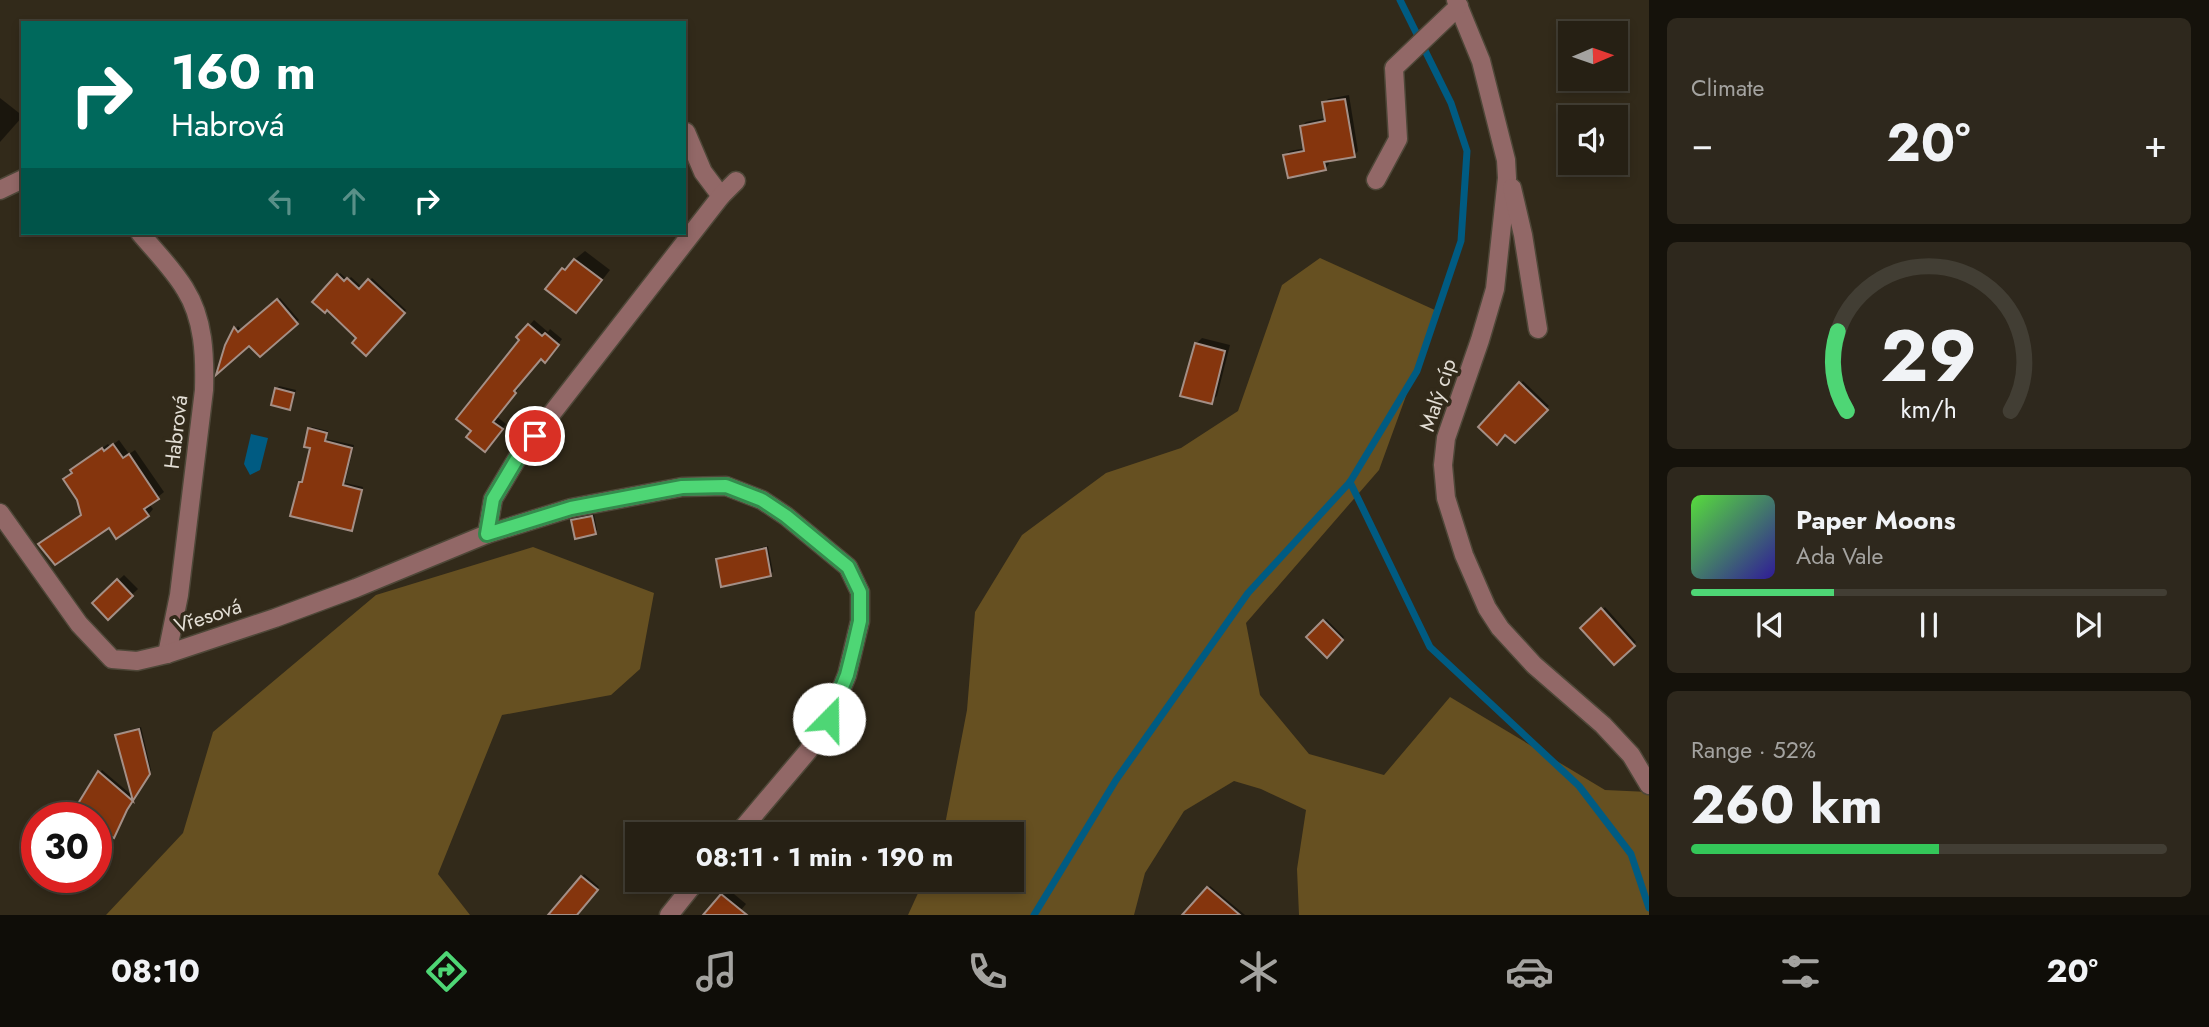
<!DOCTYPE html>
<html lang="en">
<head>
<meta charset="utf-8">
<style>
  body { margin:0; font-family:Jost,sans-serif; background:#2e281d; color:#f1f3f6; height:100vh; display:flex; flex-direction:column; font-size:26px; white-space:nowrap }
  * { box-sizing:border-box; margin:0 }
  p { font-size:23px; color:#a4a3a0 }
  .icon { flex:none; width:38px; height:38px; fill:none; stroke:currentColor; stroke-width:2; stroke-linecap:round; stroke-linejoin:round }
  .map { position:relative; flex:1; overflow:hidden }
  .panel { display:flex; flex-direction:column; gap:18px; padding:18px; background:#15120b; width:560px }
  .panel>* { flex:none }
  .banner { position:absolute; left:21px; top:21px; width:665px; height:214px; border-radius:0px; box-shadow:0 4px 10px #0003,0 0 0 2px #423e34; background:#00695c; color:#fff; overflow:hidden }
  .needle { width:46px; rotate:88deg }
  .tools { position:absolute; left:1558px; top:21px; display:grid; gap:14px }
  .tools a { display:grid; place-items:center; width:70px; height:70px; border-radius:0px; background:#262014; box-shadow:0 4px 10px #0003,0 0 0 2px #423e34; font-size:35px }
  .speed { position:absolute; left:21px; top:802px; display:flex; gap:14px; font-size:35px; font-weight:700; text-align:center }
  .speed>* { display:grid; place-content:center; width:91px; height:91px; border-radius:50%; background:#262014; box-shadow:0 4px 10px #0003,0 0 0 2px #423e34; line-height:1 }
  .speed .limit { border:10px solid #d22; background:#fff; color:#111 }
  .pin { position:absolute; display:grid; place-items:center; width:60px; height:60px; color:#fff; margin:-30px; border:4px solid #fff; border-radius:50%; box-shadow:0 2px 7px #0007 }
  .me { position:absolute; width:77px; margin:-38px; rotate:22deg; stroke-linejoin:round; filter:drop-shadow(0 0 5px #0008) }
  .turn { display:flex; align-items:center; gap:24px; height:147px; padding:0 35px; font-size:32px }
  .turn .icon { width:91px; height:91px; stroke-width:2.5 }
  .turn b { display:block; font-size:49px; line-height:60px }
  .lanes { display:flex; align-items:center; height:66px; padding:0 35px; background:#0003; justify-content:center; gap:35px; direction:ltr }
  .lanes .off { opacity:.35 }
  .big { font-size:52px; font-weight:700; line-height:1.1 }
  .panel .widget { flex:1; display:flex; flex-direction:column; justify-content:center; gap:10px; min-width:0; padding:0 24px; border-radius:10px; background:#2e281d }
  .panel .dial { align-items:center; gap:0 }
  .dial svg { height:182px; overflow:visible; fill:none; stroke:#423e34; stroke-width:7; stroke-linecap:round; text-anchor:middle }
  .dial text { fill:#f1f3f6; stroke:none }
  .song { display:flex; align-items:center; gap:21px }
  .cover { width:84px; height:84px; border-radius:10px; background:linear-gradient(135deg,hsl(110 70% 55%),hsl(250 70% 35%)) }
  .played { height:7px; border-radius:4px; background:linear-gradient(90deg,#4ed675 30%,#423e34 30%) }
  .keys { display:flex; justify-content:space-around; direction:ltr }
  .heat { display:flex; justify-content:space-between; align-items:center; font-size:38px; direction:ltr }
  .charge { height:10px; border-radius:5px; background:linear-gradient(90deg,#34c759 52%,#423e34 0) }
  .trip { position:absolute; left:625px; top:822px; width:399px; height:70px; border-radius:0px; background:#262014; box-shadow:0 4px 10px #0003,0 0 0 2px #423e34; font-weight:700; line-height:70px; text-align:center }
  .menu { display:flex; height:112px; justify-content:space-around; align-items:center; background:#0f0d08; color:#a4a3a0 }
  .menu .icon { width:49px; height:49px }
  .menu .active { color:#4ed675 }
  .menu b { font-size:32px; color:#f1f3f6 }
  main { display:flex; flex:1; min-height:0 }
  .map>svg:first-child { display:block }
</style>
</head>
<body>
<main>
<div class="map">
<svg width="1649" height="915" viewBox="0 0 1649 915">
  <rect width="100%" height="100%" fill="#322a1a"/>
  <g fill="#665021">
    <path d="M1320 258 1437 311 1379 470 1246 623 1260 695 1309 754 1384 775 1450 697 1605 790 1649 792V915H1299L1297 869 1306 810 1261 789 1234 781 1184 811 1145 873 1134 915H908L924 880H1012V835H943L967 710 975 612 1022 535 1106 473 1181 448 1238 411 1282 285Z"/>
    <path d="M533 547 654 593 640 669 611 695 502 715 438 874 470 915H106L183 833 213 732 376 595Z"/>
  </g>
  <path fill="#005b82" d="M251 434 268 438 260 470 250 475 244 464Z"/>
  <g fill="#0007">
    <path d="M1349 95 1358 151 1354 156 1328 159 1329 164 1325 169 1285 155 1290 151 1306 148 1302 126 1306 122 1326 118 1324 103 1328 99Z"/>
    <path d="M0 98 23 116 0 142Z"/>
    <path d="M585 251 610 270 585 302 563 269Z"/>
    <path d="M340 273 348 280 351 277 363 288 372 278 406 310 366 353 359 338 327 308 314 302Z"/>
    <path d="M280 298 299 320 260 355 250 343 227 346 238 326 242 331Z"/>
    <path d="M534 320 548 332 550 329 562 339 550 356 541 357 517 386 519 388 496 416 506 424 489 445 469 437 522 340 519 337Z"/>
    <path d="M1202 338 1230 345 1217 396 1211 402 1196 344Z"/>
    <path d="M1523 381 1549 406 1515 441 1506 432 1481 427Z"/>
    <path d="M279 386 296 390 292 405 289 408 277 389Z"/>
    <path d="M312 427 328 431 326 439 354 445 345 483 363 487 354 526 351 529 300 483 303 480 312 447 310 429Z"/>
    <path d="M119 440 129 454 135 450 164 492 149 504 153 509 148 515 83 514 79 499 65 479 77 465 108 444 110 447Z"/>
    <path d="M594 514 597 530 595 532 573 520 575 518Z"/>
    <path d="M768 546 773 572 770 574 718 559 720 557Z"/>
    <path d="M124 575 138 589 108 618 94 603Z"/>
    <path d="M1605 607 1636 642 1614 663 1582 628Z"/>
    <path d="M1326 619 1344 637 1327 655 1308 637Z"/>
    <path d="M141 727 151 770 130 806 116 834 96 817H84L80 802 102 770 134 797 117 735 120 733Z"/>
    <path d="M584 874 599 887 575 915H550Z"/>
    <path d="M1210 886 1245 915H1198L1190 909Z"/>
    <path d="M728 889 746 904 737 915H705Z"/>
  </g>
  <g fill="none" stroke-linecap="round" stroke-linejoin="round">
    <g stroke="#005b82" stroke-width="7">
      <path d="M1350 482 1430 647 1579 786 1631 854 1649 908"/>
      <path d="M1034 915 1116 780 1248 593 1350 482 1417 371 1461 241 1467 151 1451 103 1400 0"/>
    </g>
  </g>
  <g fill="#85350d" stroke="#a48f86" stroke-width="2">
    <path d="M1345 99 1355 157 1324 162 1326 170 1288 178 1283 155 1304 151 1300 126 1325 121 1322 102Z"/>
    <path d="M574 259 602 280 576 313 545 289 562 268 565 270Z"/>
    <path d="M337 274 344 281 347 278 359 289 368 279 405 313 366 356 352 343 356 338 327 310 325 313 312 302Z"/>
    <path d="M277 299 298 324 260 357 249 346 216 375 225 345 234 327 238 332Z"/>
    <path d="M528 324 542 336 545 333 559 345 545 363 541 359 514 391 516 393 493 422 503 429 485 452 466 437 471 431 456 419 519 340 516 337Z"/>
    <path d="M1195 343 1225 351 1212 404 1180 396Z"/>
    <path d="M1519 382 1548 410 1515 443 1505 435 1497 445 1478 427Z"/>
    <path d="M275 388 294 393 290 410 271 405Z"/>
    <path d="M308 428 327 433 325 441 352 448 343 485 362 490 352 531 290 516 299 482H302L310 448 304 447Z"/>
    <path d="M113 444 123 458 129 454 159 499 144 509 149 516 116 539 109 528 55 565 38 544 81 515 77 500 63 479 72 473 70 470 102 448 104 451Z"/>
    <path d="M592 516 596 534 575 539 571 520Z"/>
    <path d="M766 548 771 576 721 587 716 559Z"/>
    <path d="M117 579 133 596 108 620 92 603Z"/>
    <path d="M1601 608 1635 646 1614 665 1580 628Z"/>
    <path d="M1323 620 1343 640 1327 658 1306 637Z"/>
    <path d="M139 729 150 774 127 810 114 838 96 828V817H82L79 802 98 771 133 801 115 735Z"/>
    <path d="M581 876 598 890 577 915H548Z"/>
    <path d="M1207 887 1240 915H1182Z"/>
    <path d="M721 894 747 915H703Z"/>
  </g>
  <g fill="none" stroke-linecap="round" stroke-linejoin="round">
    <g stroke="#4e4738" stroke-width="21">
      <g id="minor">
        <path d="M1456 0 1481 61 1506 160 1507 178 1495 289 1480 340 1446 438 1443 465 1446 498 1464 555 1487 608 1500 628 1534 665 1603 725 1631 755 1649 785"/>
        <path d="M686 132 703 172 721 196"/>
        <path d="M1376 180 1398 139 1394 68 1459 6"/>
        <path d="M1512 188 1523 235 1538 329"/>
        <path d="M0 190 23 179"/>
        <path d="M140 233C155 251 173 269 185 289 204 319 205 356 204 390L179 595 167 654"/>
        <path d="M0 513 79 624 112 659 137 661 167 654 275 618 356 588 487 534 571 508 682 487 726 486 762 500 786 516 848 567 860 592V621L847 675 829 719 808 751 737 835"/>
        <path d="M487 534 493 499 518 457 721 196 736 181"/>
        <path d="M669 915 697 880"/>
      </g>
    </g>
    <use href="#minor" stroke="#926867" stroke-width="18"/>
  </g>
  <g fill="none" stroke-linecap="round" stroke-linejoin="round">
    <g stroke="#338b4c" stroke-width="18">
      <path id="route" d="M535 436 518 457 493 499 487 534 571 508 682 487 726 486 762 500 786 516 848 567 860 592V621L854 647 847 675 829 719"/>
    </g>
    <use href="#route" stroke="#4ed675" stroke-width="12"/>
  </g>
  <g text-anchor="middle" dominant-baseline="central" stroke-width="7" stroke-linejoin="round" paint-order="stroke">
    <g font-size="21" fill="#e3ded5" stroke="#322a1a">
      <text transform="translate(1438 395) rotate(-72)">Malý cíp</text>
      <text transform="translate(176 432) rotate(-83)">Habrová</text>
      <text transform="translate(208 616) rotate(-18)">Vřesová</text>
    </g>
  </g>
</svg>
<div class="tools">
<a><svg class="needle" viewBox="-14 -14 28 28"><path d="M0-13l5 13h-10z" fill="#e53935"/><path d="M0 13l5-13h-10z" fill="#a4a3a0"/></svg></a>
<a><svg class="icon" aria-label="sound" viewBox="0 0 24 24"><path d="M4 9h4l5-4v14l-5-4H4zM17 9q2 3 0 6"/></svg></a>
</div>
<div class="speed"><div class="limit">30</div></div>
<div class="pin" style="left:535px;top:436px;background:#d93025"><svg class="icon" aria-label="arrive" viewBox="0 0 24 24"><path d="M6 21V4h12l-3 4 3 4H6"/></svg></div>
<svg class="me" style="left:829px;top:719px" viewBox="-20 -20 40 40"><circle r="19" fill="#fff"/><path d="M0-13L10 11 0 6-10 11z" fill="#4ed675"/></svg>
<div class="trip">08:11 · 1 min · 190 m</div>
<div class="banner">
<div class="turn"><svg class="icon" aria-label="right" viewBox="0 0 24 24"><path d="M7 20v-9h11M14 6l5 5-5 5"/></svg><div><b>160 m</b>Habrová</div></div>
<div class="lanes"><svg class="icon off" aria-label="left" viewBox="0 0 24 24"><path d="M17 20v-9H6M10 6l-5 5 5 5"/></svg><svg class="icon off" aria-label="ahead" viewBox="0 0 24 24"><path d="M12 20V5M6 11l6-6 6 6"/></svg><svg class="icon" aria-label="right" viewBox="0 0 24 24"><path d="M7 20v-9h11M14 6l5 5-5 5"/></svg></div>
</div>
</div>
<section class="panel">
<div class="widget"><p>Climate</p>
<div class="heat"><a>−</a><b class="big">20°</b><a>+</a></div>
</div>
<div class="widget dial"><svg viewBox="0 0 100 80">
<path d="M14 69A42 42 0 1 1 86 69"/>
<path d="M14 69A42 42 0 0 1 10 34" stroke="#4ed675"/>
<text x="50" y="56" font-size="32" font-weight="700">29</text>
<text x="50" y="72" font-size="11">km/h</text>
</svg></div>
<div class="widget">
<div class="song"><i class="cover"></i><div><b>Paper Moons</b><p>Ada Vale</p></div></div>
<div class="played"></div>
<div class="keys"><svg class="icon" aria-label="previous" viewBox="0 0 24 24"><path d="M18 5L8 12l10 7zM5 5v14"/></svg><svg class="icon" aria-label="pause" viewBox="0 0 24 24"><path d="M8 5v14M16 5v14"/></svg><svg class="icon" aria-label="next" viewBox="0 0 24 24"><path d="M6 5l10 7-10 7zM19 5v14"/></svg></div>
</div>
<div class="widget"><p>Range · 52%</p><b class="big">260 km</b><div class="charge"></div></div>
</section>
</main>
<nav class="menu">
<b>08:10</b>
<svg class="icon active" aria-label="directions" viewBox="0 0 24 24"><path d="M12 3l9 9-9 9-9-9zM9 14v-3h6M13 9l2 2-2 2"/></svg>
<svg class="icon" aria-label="music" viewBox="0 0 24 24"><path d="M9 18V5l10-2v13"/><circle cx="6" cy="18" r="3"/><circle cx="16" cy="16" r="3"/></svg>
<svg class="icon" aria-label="phone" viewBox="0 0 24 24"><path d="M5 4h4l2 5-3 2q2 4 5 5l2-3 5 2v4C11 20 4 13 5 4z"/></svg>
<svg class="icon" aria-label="climate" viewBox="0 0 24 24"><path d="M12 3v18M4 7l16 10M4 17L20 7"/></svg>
<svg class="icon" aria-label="car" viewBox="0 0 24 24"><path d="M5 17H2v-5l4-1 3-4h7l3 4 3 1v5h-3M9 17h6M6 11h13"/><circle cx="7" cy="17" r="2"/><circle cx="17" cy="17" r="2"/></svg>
<svg class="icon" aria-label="filters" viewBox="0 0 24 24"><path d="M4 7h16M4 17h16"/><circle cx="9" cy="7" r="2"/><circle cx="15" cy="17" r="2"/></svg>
<b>20°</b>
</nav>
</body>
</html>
